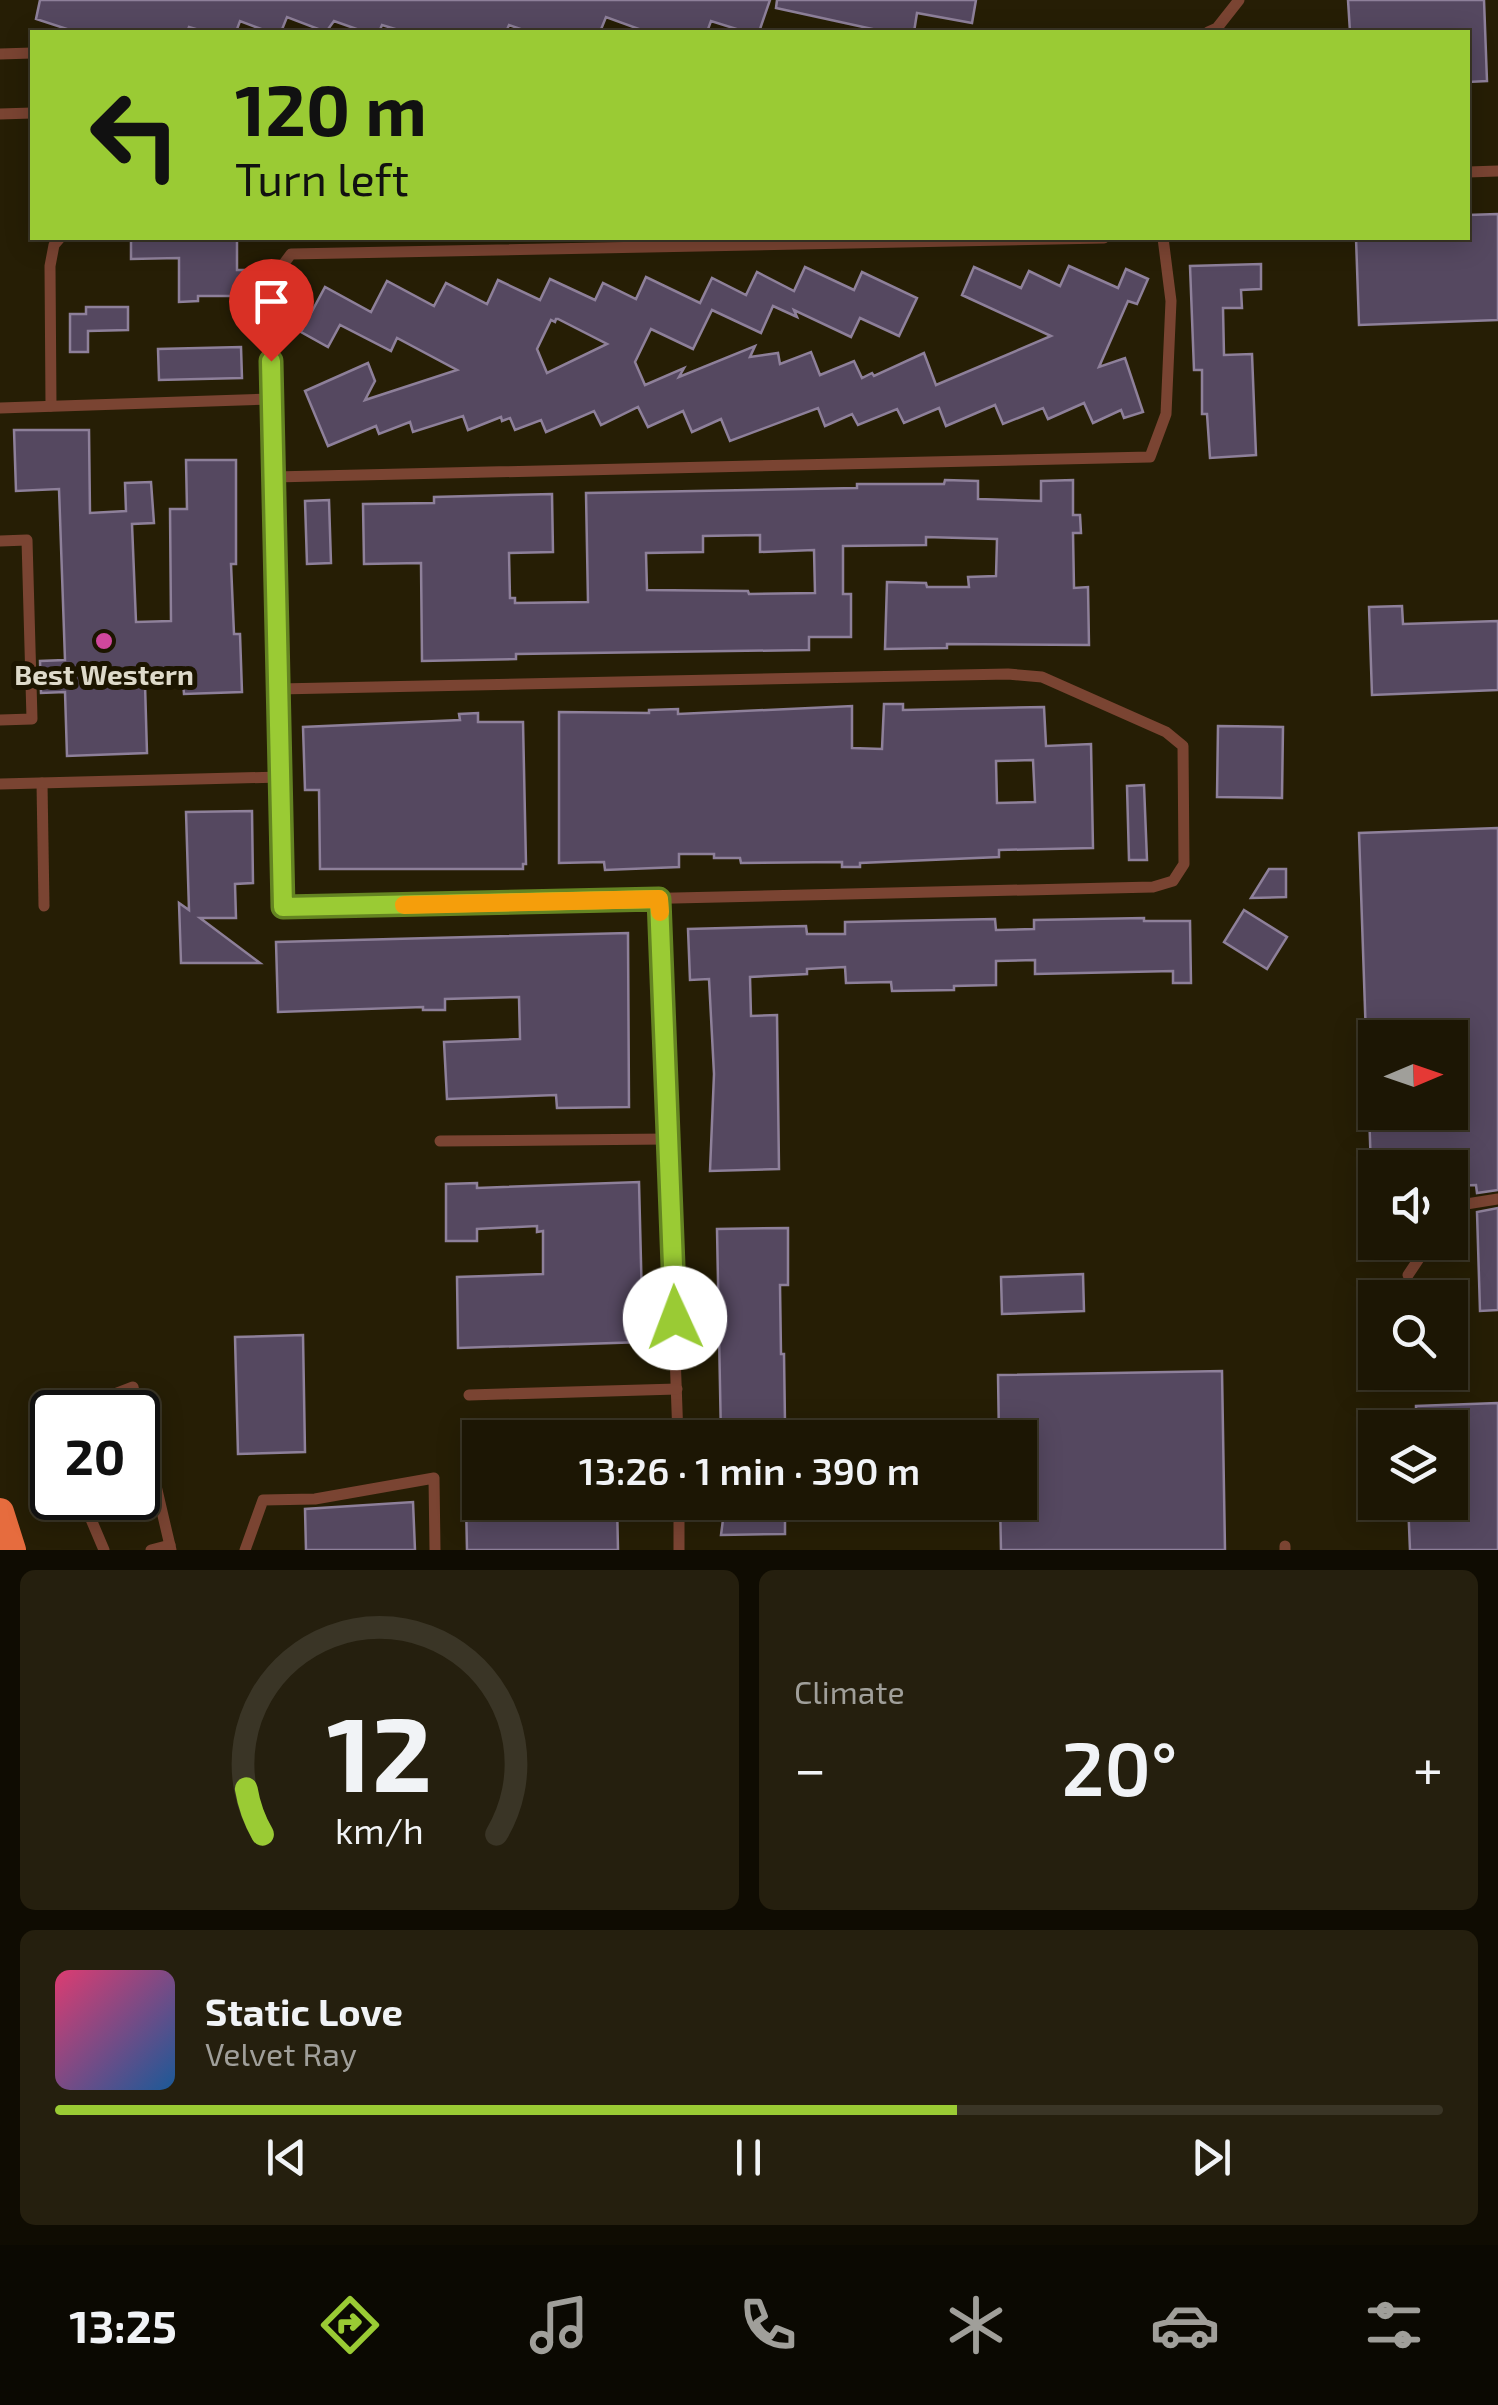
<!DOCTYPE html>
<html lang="en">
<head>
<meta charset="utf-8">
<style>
  body { margin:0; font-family:"Exo 2",sans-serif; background:#251f0e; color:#f1f3f6; height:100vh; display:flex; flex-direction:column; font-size:38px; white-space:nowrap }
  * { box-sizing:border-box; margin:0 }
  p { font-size:32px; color:#a09f9a }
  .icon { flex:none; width:55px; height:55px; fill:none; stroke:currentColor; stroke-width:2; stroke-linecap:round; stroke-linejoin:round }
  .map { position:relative; height:1550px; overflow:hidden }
  .panel { display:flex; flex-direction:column; gap:20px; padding:20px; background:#0f0c02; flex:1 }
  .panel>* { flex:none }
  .guide { position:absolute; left:30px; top:30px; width:1440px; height:210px; border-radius:0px; box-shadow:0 5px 25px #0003,0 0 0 2px #3a3526; background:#9acb34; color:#111; overflow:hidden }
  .needle { width:65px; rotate:88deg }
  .controls { position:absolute; left:1358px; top:1020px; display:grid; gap:20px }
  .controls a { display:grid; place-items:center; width:110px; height:110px; border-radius:0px; background:#1c1604; box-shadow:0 5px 25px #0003,0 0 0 2px #3a3526; font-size:50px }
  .speed { position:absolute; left:30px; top:1390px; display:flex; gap:20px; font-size:50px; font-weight:700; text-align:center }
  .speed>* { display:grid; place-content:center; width:130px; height:130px; border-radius:50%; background:#1c1604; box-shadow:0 5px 25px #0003,0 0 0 2px #3a3526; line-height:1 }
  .speed .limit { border:5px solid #111; border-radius:15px; background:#fff; color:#111 }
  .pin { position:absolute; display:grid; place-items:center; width:85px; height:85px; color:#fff; margin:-102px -42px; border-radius:50% 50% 50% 0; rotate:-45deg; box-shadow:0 0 10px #0007 }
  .pin .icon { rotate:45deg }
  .me { position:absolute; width:110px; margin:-55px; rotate:358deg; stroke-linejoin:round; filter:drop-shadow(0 0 8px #0008) }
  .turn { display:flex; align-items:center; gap:35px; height:210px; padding:0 40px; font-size:45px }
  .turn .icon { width:130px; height:130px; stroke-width:2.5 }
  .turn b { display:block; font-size:70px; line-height:85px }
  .big { font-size:75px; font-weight:600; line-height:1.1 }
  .panel .card { flex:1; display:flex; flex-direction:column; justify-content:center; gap:15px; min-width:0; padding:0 35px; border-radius:15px; background:#251f0e }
  .panel .dial { align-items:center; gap:0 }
  .dial svg { height:260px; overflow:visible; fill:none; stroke:#3a3526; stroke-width:7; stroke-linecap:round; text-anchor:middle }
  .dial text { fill:#f1f3f6; stroke:none }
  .song { display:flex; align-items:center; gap:30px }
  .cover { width:120px; height:120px; border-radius:15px; background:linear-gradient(135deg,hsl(340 70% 55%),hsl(210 70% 35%)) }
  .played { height:10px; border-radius:5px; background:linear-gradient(90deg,#9acb34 65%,#3a3526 65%) }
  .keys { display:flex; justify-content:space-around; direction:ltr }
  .heat { display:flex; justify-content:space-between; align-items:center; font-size:55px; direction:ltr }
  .panel .tiles { flex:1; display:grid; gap:20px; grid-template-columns:1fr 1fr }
  .card:last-child { grid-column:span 2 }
  .trip { position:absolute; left:462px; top:1420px; width:575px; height:100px; border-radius:0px; background:#1c1604; box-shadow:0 5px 25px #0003,0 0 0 2px #3a3526; font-weight:600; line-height:100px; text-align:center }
  .menu { display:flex; height:160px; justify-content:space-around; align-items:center; background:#0b0902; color:#a09f9a }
  .menu .icon { width:70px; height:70px }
  .menu .active { color:#9acb34 }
  .menu b { font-size:45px; color:#f1f3f6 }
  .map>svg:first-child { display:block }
</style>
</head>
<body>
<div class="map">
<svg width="1498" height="1550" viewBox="0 0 1498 1550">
  <rect width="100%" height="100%" fill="#261e05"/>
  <g fill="#554860" stroke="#8e809a" stroke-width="2.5" fill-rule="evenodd">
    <path d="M40 0H770L759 32H746L711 21 707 32H647L606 17 600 32H529L509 25 506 32H405L382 25 379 32H365L334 21 326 32 287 17 281 32H269L240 21 236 32H206L189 27 187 32H76L36 19Z"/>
    <path d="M777 0H976L972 23 917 13 914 32H886L776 8Z"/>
    <path d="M1348 0H1484L1487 81 1468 82V32H1350Z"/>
    <path d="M1498 214V320L1359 325 1356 238H1468V215Z"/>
    <path d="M131 238H237V270H246V296H198V301L179 302V258L131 259Z"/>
    <path d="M1261 264V289L1241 290 1242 308H1223L1224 355 1252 354 1256 455 1210 458 1207 414H1202V370H1194L1190 266Z"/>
    <path d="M1069 266 1118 288 1126 269 1148 279 1137 304 1128 301 1099 367 1125 358 1143 412 1124 418 1121 410 1093 423 1084 403 1048 419 1043 408 1003 424 995 405 946 426 939 408 904 423 897 409 858 425 852 414 825 426 818 408 730 441 721 419 692 432 683 411 648 427 638 407 601 425 594 411 546 432 541 420 515 430 510 418 502 421 501 417 468 430 463 416 413 432 410 422 379 434 376 426 328 446 305 391 368 363 375 381 365 400 457 370 397 338 391 351 340 325 328 347 301 332 325 287 371 312 387 281 434 306 446 283 487 304 498 280 540 300 550 279 595 300 603 283 636 299 646 277 700 303 712 278 746 295 757 272 794 291 805 267 854 290 862 272 917 298 899 336 860 318 851 337 794 310 797 317 773 306 761 333 712 310 693 349 651 329 635 362 645 385 684 368 679 377 755 346 750 357 778 353 780 364 811 352 820 375 854 361 862 378 872 373 874 376 924 353 936 385 1051 336 962 295 974 267 1021 288 1029 271 1060 286ZM556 319H558L607 344 547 373 537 349 551 320 555 322Z"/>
    <path d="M86 307H128V330L88 331V352H70V314H86Z"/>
    <path d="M241 347 242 378 159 380 158 349Z"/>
    <path d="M14 430H89L90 513 126 511 125 483 151 482 154 523 132 524 136 622 171 621 170 509H187L186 460H236V564H231L234 634H240L242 692 184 694 183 682 145 684 147 753 67 756 65 692 41 693 40 661 65 660 59 489 16 491Z"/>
    <path d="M945 480 978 481V499L1041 501V481L1073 480V515H1080L1081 533H1073L1074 588 1088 587 1089 645 947 644V648L885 649 887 582 926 583 927 587H969L968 577 996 576 997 539 926 537V545L843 546V594H851V637H809V650L516 654V659L422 661 421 563 364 564 363 504 434 503V497L552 494 553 552 509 553 510 598H515V603L588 602 586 493 857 488V484H944ZM760 535V552L814 550 815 593 749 594 748 591 647 590 646 553 703 552V536Z"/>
    <path d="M329 500 331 563 307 564 305 501Z"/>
    <path d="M1402 606 1403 624 1498 621V690L1372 695 1369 607Z"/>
    <path d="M884 704H903V710L1044 707 1046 746 1091 744 1093 848 999 850V857L860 863V867H842V862L741 863 740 858H714V854H679V867L605 870 604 862 559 863V712L649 713V710L678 709V714L852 706V748L882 749ZM1033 760 1035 802 997 803 996 761Z"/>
    <path d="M478 713V722H523L526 864H523V869H320L319 790H305L303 727 460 720 459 714Z"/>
    <path d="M1218 726 1283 727 1282 798 1217 797Z"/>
    <path d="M1144 785 1147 860H1129L1127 786Z"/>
    <path d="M252 811 253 883 235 884 236 918H200L260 963H181L179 903 189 910 186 812Z"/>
    <path d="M1498 828V1190L1477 1193 1476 1185 1450 1186V1168H1371L1369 1112H1450V1038H1366L1359 833Z"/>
    <path d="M1269 869H1286V897L1251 898Z"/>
    <path d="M1244 910 1287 937 1267 969 1224 942Z"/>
    <path d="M1144 918V921H1190L1191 983H1173V971L1035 974V960L996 961V985L954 986V990L892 991 891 982 846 983 845 967 807 969V974L750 977 751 1016 777 1015 779 1169 710 1171 714 1074 709 979 690 980 688 929 806 926 807 934H845V922L995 919 996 930 1034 929V920Z"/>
    <path d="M628 933 629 1107 557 1108 556 1095 447 1099 444 1042 520 1039 519 997 445 999V1010H423V1007L278 1012 276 942Z"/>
    <path d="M639 1182 643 1342 458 1348 457 1277 543 1274V1231L537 1232V1226L477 1229V1241H446V1184L477 1183V1188Z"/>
    <path d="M1498 1208V1310L1480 1311 1477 1212Z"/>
    <path d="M788 1228V1285H780L781 1354H784L785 1423H782V1438H721L717 1229Z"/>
    <path d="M1083 1274 1084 1311 1002 1314 1001 1277Z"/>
    <path d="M303 1335 305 1452 238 1454 235 1337Z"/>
    <path d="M1222 1371 1225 1550H1001L1000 1502H1020V1438H999L998 1375Z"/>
    <path d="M1498 1403V1550H1410L1408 1502H1450V1428H1416V1406Z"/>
    <path d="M413 1502 415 1550H306L305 1509Z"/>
    <path d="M466 1502H617L618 1550H467Z"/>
    <path d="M785 1511V1534L721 1535 724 1512Z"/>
  </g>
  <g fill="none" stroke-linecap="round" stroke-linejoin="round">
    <g stroke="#7a4432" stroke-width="11">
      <path d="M1208 32 1217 28 1239 0"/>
      <path d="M0 54 32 53"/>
      <path d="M0 114 32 113"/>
      <path d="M1468 172 1498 171"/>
      <path d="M51 406 50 266 54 245 60 238"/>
      <path d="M0 408 272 399"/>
      <path d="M274 477 1150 457 1166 414 1171 301 1163 238"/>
      <path d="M0 541 27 540 32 719 0 720"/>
      <path d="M278 689 1008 674 1042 677 1166 732 1183 746 1184 864 1173 881 1153 887 283 907 268 285 291 254 1104 238"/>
      <path d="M42 783 44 906"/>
      <path d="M0 784 280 777"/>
      <path d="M659 899 678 1438"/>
      <path d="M440 1141 668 1139"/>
      <path d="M1450 1212 1454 1206 1498 1199"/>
      <path d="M1408 1275 1430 1242"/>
      <path d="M469 1395 677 1389"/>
      <path d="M68 1412 133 1387 171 1550"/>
      <path d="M82 1498 104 1550"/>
      <path d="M679 1502V1550"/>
      <path d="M1285 1546V1550"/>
      <path d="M151 1550 170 1545"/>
      <path d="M245 1550 263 1500 315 1499 434 1478 435 1550"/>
    </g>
    <path stroke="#e66c3e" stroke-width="28" d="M0 1512 12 1550"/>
  </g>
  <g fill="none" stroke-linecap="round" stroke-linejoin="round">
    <g stroke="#648422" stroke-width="25">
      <path id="route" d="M271 361 283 907 659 899 675 1318"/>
    </g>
    <use href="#route" stroke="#9acb34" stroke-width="18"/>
    <path stroke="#f59e0b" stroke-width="18" d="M404 905 659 899 660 912"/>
  </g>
  <circle fill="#d1479c" stroke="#1c1500" stroke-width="4" cx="104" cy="641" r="10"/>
  <g text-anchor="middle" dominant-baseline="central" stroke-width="10" stroke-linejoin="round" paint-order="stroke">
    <g font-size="28" font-weight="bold" fill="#dedaca" stroke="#1c1500">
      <text x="104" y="674">Best Western</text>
    </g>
  </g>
</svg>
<div class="controls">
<a><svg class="needle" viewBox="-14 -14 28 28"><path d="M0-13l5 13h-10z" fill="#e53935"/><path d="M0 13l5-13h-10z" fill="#a09f9a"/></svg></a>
<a><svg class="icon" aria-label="sound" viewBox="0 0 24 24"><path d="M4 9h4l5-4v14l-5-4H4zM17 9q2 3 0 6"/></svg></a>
<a><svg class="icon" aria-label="search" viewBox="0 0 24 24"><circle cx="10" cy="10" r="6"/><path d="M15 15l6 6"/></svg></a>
<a><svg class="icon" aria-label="layers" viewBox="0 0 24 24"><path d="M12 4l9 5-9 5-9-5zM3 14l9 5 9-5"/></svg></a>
</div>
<div class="speed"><div class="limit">20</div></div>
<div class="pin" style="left:271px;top:361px;background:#d93025"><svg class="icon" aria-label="arrive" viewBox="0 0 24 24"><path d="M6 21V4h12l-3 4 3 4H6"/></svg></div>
<svg class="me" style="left:675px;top:1318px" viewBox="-20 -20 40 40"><circle r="19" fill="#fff"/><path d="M0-13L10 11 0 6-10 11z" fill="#9acb34"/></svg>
<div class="trip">13:26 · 1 min · 390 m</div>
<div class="guide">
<div class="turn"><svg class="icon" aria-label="left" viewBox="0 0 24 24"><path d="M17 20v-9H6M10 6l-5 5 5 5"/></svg><div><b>120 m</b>Turn left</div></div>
</div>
</div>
<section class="panel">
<div class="tiles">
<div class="card dial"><svg viewBox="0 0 100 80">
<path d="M14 69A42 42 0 1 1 86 69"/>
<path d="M14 69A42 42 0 0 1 9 55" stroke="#9acb34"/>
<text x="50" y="56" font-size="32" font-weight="700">12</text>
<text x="50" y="72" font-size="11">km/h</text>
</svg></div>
<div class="card"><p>Climate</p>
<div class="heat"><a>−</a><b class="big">20°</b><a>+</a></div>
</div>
<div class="card">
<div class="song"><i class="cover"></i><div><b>Static Love</b><p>Velvet Ray</p></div></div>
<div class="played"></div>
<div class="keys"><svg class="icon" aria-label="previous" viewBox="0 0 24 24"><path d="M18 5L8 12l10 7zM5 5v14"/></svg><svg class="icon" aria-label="pause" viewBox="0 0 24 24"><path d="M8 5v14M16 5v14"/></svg><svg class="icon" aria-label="next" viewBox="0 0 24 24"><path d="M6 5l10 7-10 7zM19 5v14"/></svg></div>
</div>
</div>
</section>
<nav class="menu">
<b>13:25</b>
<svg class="icon active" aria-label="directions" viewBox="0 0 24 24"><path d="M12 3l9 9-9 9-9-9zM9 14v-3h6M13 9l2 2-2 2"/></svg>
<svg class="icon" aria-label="music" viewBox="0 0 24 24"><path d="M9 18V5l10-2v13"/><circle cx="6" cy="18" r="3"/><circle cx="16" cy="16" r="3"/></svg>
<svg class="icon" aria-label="phone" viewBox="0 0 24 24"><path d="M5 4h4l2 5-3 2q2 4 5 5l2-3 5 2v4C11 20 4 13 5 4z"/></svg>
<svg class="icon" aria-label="climate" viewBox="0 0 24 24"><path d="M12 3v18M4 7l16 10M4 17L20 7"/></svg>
<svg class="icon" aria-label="car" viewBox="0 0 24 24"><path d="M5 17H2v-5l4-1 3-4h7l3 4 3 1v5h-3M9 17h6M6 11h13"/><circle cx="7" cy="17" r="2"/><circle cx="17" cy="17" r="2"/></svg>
<svg class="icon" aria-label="filters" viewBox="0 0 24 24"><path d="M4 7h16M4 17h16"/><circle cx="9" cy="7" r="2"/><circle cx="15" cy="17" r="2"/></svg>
</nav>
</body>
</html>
